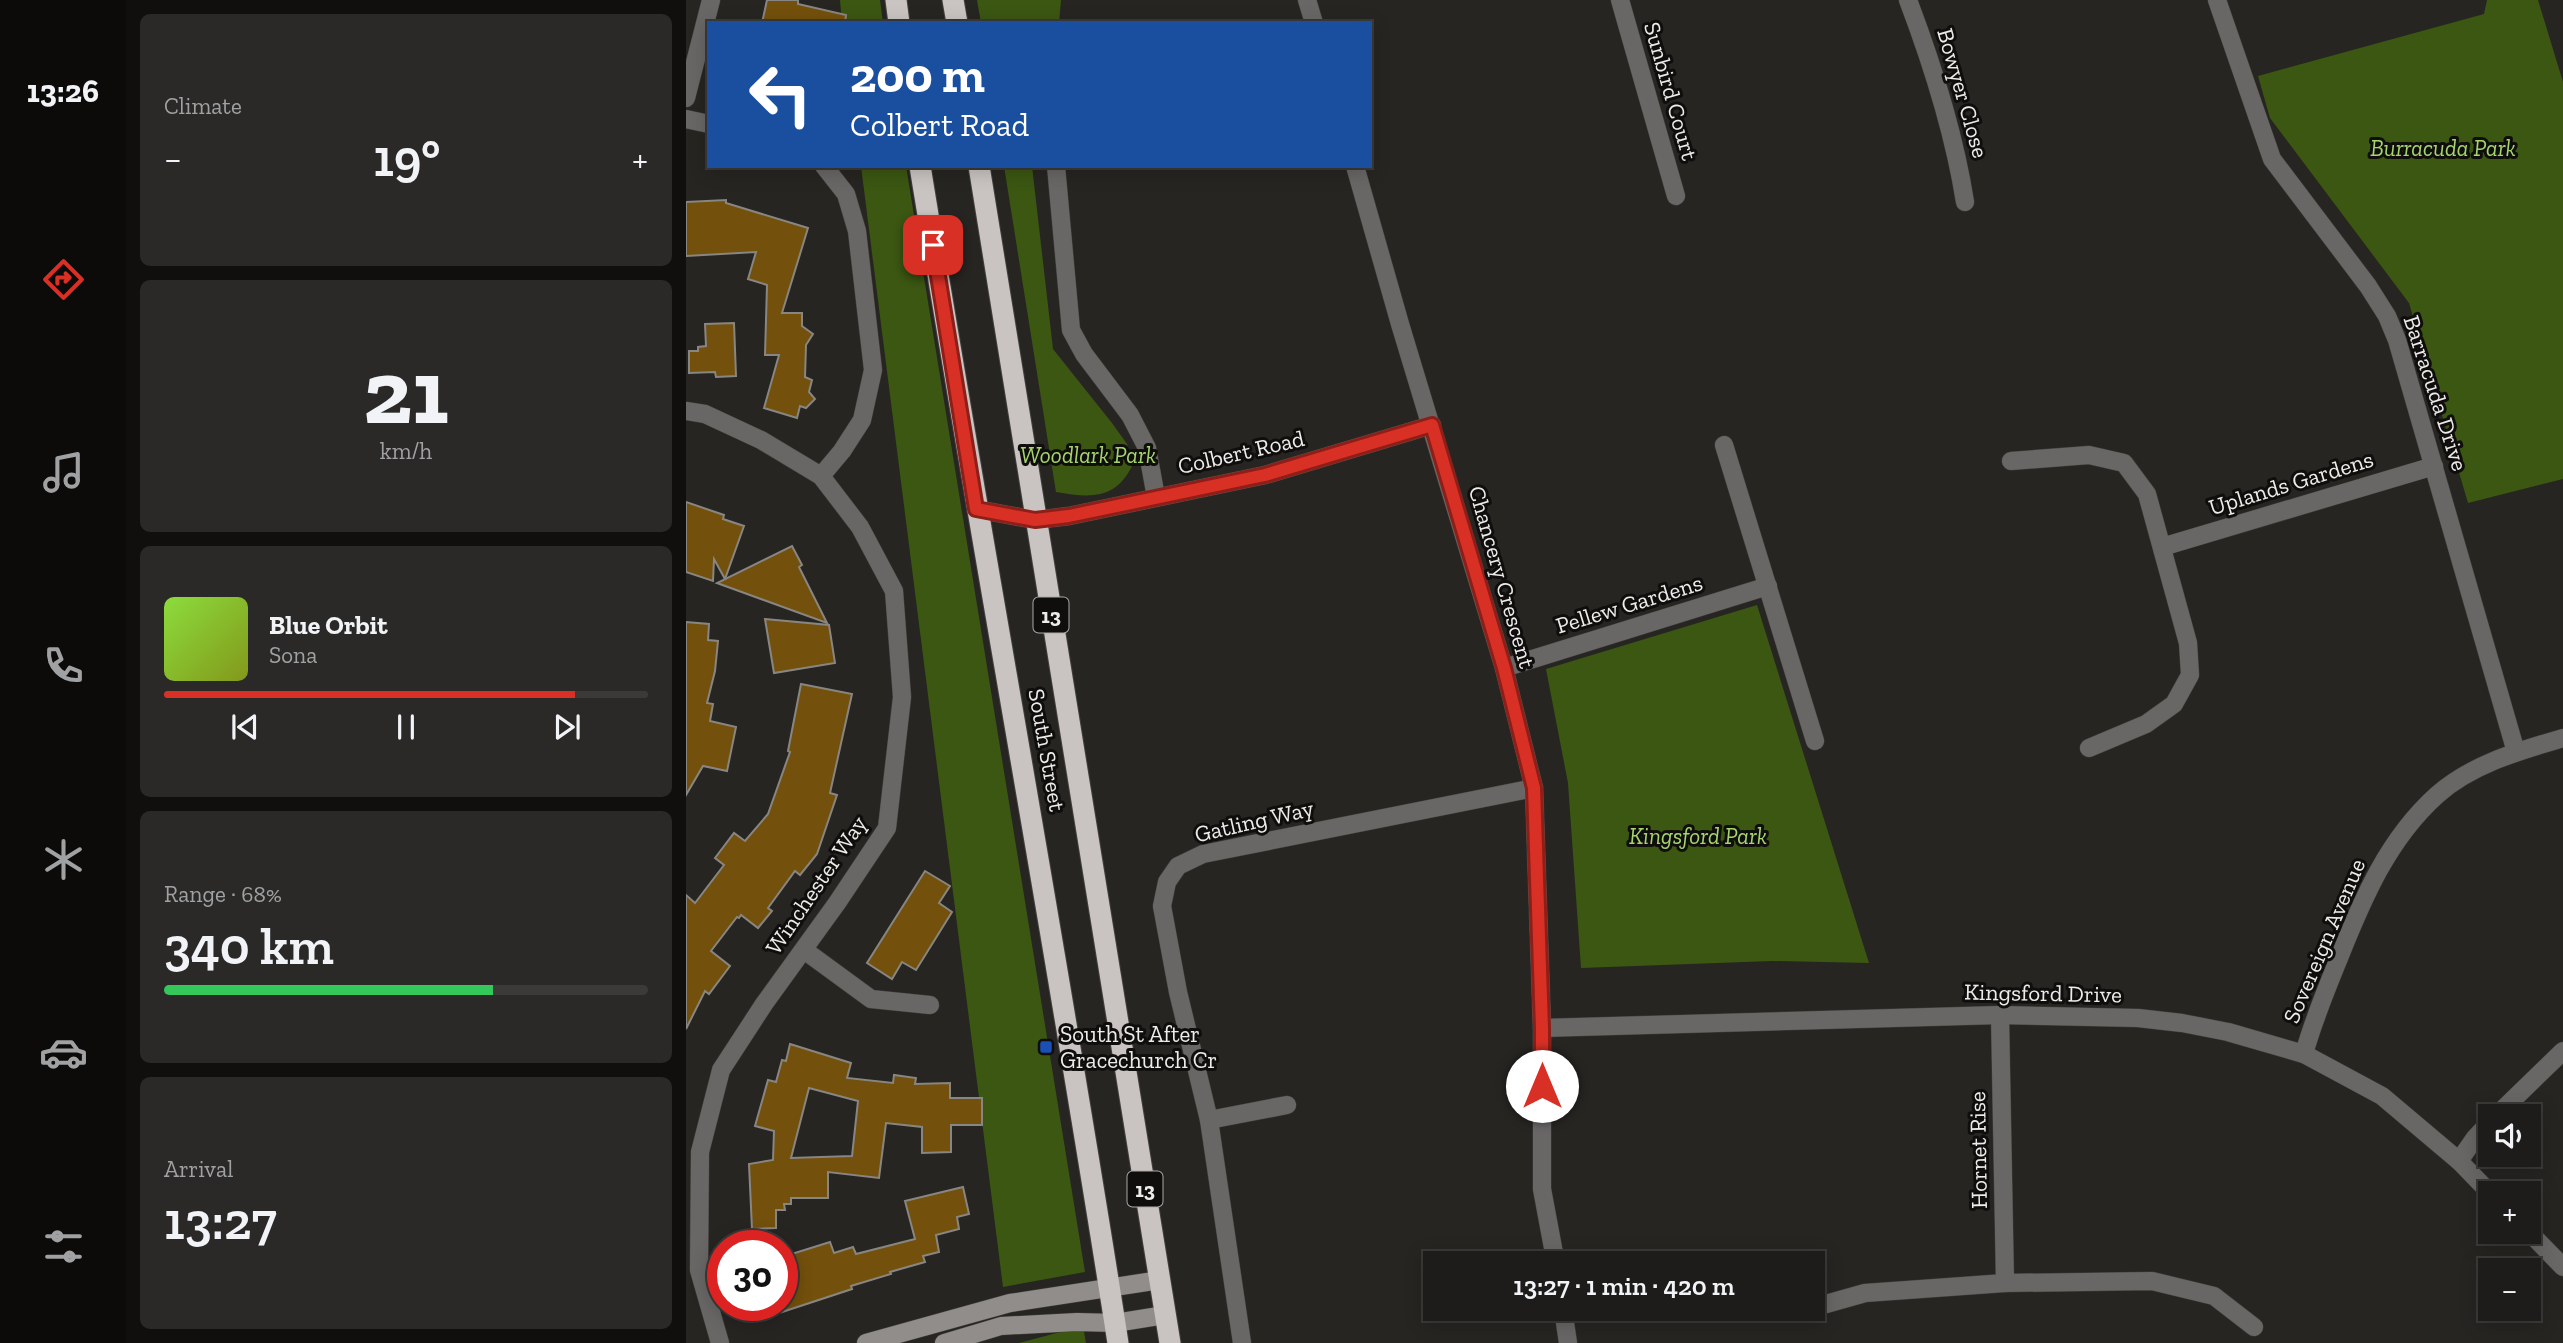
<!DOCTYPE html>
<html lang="en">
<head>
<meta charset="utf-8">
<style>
  body { margin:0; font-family:"Zilla Slab",serif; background:#2a2927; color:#f1f3f6; height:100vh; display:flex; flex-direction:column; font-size:26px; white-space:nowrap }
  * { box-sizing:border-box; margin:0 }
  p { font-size:23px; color:#a0a1a2 }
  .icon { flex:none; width:38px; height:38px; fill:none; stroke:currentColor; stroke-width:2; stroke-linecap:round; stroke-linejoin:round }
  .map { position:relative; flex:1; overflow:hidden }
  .panel { display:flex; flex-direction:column; gap:14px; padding:14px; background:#100f0e; width:560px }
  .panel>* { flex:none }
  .hud { position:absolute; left:21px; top:21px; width:665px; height:147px; border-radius:0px; box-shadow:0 4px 18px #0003,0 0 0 2px #3b3a39; background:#1a4fa0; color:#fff; overflow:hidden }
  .buttons { position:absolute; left:1792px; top:1104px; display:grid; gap:14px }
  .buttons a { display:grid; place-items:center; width:63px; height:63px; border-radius:0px; background:#1d1c1a; box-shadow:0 4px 18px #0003,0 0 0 2px #3b3a39; font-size:35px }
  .speed { position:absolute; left:21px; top:1230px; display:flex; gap:14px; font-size:35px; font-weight:700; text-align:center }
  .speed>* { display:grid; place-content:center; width:91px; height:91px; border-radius:50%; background:#1d1c1a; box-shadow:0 4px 18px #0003,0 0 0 2px #3b3a39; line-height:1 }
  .speed .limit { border:10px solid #d22; background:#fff; color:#111 }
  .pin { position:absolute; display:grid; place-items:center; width:60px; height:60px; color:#fff; margin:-30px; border-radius:14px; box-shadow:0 4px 10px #0006 }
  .me { position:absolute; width:77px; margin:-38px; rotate:0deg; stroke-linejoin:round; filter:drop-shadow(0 0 5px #0008) }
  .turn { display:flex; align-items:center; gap:24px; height:147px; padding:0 28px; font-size:32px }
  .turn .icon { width:91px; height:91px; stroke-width:2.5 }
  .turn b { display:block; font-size:49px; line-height:60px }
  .big { font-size:52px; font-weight:600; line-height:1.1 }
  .panel .card { flex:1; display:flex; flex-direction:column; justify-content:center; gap:10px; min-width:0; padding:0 24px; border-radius:10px; background:#2a2927 }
  .panel .dial { align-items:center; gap:0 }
  .dial b { font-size:91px; line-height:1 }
  .song { display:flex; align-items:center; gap:21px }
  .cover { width:84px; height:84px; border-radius:10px; background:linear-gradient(135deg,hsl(90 70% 55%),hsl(70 70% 35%)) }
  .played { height:7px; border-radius:4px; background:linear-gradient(90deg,#d93025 85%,#3b3a39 85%) }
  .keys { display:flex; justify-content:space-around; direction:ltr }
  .heat { display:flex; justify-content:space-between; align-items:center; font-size:38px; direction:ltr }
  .charge { height:10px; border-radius:5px; background:linear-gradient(90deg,#34c759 68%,#3b3a39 0) }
  .trip { position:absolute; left:737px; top:1251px; width:402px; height:70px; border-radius:0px; background:#1d1c1a; box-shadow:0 4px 18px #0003,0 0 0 2px #3b3a39; font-weight:600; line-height:70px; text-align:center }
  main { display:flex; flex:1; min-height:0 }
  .menu { display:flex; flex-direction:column; width:126px; justify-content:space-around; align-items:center; background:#0c0b0a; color:#a0a1a2 }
  .menu .icon { width:49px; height:49px }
  .menu .on { color:#d93025 }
  .menu b { font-size:32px; color:#f1f3f6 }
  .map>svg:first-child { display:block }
</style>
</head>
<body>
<main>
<nav class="menu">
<b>13:26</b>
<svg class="icon on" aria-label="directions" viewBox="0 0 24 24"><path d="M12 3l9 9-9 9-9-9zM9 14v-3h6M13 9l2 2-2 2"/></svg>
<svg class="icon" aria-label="music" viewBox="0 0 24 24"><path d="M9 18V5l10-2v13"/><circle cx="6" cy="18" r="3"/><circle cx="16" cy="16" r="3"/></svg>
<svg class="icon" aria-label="phone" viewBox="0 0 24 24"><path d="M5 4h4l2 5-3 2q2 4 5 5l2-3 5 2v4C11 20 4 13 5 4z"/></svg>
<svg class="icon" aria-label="climate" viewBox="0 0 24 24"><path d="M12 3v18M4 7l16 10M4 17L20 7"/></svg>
<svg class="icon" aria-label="car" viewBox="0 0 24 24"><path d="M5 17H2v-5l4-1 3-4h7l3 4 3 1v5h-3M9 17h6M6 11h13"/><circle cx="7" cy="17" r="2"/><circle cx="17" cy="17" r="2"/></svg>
<svg class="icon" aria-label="filters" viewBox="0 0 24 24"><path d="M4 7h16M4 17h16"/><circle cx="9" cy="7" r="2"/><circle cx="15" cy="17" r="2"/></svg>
</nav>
<section class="panel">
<div class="card"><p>Climate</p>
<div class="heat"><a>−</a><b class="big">19°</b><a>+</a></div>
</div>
<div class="card dial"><b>21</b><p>km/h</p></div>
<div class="card">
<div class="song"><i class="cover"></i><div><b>Blue Orbit</b><p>Sona</p></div></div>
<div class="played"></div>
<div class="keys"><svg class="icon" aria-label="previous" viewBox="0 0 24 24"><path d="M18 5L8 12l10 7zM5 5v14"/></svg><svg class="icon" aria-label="pause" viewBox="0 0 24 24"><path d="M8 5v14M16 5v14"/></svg><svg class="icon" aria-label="next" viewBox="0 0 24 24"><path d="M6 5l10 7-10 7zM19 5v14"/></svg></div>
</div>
<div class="card"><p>Range · 68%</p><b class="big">340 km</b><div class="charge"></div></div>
<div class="card"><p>Arrival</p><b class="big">13:27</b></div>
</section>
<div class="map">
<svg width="1877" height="1343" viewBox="0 0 1877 1343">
  <rect width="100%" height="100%" fill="#272522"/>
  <g fill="#3b5712">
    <path d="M154 0H194L197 23H156Z"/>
    <path d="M291 0H375L373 23H295Z"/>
    <path d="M1801 0H1852L1877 82V479L1782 503 1723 303 1584 118 1572 76 1798 14Z"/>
    <path d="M175 166H220L399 1272 317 1287Z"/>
    <path d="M318 166H346L367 349 426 423 441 444 447 464C430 500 405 498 370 492Z"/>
    <path d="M1071 605 1183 963 1086 961 895 968 882 783 860 669Z"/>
    <path d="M397 1326 400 1343H333Z"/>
  </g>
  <g fill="#73500c" stroke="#888682" stroke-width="2" fill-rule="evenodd">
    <path d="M81 0H112V4L160 15 159 23H76Z"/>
    <path d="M40 200V203L122 228 96 313H116V326L127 334 120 345 119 377 126 380 123 392 129 399 120 408 114 406 111 418 78 408 93 355H79L81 285 62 279 70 252 0 256V202Z"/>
    <path d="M48 323 50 376 30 377 29 372 3 373V351H12V347L20 346 19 324Z"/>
    <path d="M0 502 38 515 37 519 58 526 39 579 28 559 27 581 0 572Z"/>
    <path d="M106 546 116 565 113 567 141 623 31 583Z"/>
    <path d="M79 619 143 625 149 663 88 673Z"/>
    <path d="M0 622 23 624 22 640 32 641 29 671 21 703 27 704 24 721 50 727 41 771 17 766 0 795Z"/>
    <path d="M115 684 166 694 144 793 151 795 131 854 114 875 109 871 82 908 86 911 72 928 55 915 53 918 51 917 25 951 44 966 23 994 19 991 0 1029V895L9 903 38 865 29 858 48 833 59 841 82 814 104 752 102 751Z"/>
    <path d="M239 871 264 886 253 903 266 912 230 970 216 962 206 979 181 963Z"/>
    <path d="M104 1044 165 1063 161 1078 207 1083 208 1075 230 1078 229 1084 264 1083V1098H296V1125H265V1152L236 1153V1127L200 1123 193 1178 142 1172V1198H105V1204H98L99 1210H90V1228L66 1229 63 1164 87 1160 88 1131 69 1126 82 1080 90 1082 96 1060 100 1061ZM123 1088 172 1101 166 1156 105 1158Z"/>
    <path d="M277 1187 283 1214 271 1217 273 1229 250 1235 253 1252 237 1256 239 1262 204 1272 205 1274 165 1286 166 1289 96 1312V1257L144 1242 148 1253 167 1247 170 1254 229 1239 219 1201Z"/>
  </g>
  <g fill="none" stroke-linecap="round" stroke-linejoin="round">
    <g stroke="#43413e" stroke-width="19">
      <g id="street">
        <path d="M621 0 628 23"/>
        <path d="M934 0 990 196"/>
        <path d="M1222 0C1247 66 1268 132 1279 202"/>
        <path d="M1531 0 1586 159 1682 286 1701 316 1711 340 1830 752"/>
        <path d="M0 98 25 0"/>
        <path d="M0 119 23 124"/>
        <path d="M370 166 385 330 398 354 444 415 461 448 470 497"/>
        <path d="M669 166 714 324 818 668 848 788 856 1028V1189L870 1264"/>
        <path d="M0 411 19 414 75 440 135 476 174 527 208 591 216 697 201 828 151 903 78 1004 35 1070 14 1152 13 1270 34 1343"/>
        <path d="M1038 445 1129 741"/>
        <path d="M1325 461 1403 455 1438 463 1461 494 1502 643 1504 675 1488 704 1460 724 1403 748"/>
        <path d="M135 476 156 451 176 420 187 370 171 231 160 194 138 166"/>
        <path d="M290 509 349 520 383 516 579 475 746 425"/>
        <path d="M1476 547 1748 466"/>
        <path d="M818 668 1082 586"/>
        <path d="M118 950 185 999 244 1005"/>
        <path d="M1314 1015 1319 1283 1466 1281 1528 1296 1568 1327"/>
        <path d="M856 1028 1314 1015 1452 1018 1496 1023 1542 1032 1618 1054 1696 1096 1773 1161 1805 1194"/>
        <path d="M1618 1054C1627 1021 1640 990 1653 958 1677 898 1702 839 1751 795 1786 764 1833 751 1877 738"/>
        <path d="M1810 1116 1877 1051"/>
        <path d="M523 1120 601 1105"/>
        <path d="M1773 1161 1789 1138 1804 1122"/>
        <path d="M1843 1232 1877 1267"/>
        <path d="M1140 1304 1179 1293 1319 1283"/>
        <path d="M877 1309 882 1343"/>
        <path d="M556 1343 523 1120 492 992 476 906 481 882 492 866 517 854 848 788"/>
      </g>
    </g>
    <g stroke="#43413e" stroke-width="19">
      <g id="secondary">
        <path d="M180 1343 324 1303 474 1280"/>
        <path d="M258 1343 315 1326 391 1322 429 1323 479 1315"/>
      </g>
    </g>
    <g stroke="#43413e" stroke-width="23">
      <g id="highway">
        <path d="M210 0 213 23"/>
        <path d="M267 0 271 23"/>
        <path d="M234 166C298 559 371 950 432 1343"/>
        <path d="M293 166 484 1343"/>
      </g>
    </g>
    <use href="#street" stroke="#696766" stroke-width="18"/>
    <use href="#secondary" stroke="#908d8b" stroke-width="18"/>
    <use href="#highway" stroke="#c9c4c2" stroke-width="21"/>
  </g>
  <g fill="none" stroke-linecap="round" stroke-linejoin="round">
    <g stroke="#8d1f18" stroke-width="18">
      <path id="route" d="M247 245 290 509 349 520 383 516 579 475 746 425 818 668 848 788 856 1028V1086"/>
    </g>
    <use href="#route" stroke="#d93025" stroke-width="12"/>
  </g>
  <rect fill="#1a4fb4" stroke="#0f0e0d" stroke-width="2.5" x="353" y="1040" width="14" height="14" rx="3.5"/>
  <g text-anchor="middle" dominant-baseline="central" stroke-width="6" stroke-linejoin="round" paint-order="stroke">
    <g fill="#0f0e0d" stroke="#aba9a8" stroke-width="2">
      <rect x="347.5" y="597.5" width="35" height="35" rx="5"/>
      <rect x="441.5" y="1171.5" width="35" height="35" rx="5"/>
    </g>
    <g font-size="21" font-weight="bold" fill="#eeecea">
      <text x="365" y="615">13</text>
      <text x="459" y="1189">13</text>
    </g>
    <g font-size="23" fill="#eeecea" stroke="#0f0e0d">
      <text transform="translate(985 91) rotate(74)">Sunbird Court</text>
      <text transform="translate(1277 93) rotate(74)">Bowyer Close</text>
      <text transform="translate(1750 393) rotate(72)">Barracuda Drive</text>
      <text transform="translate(555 452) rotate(-13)">Colbert Road</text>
      <text transform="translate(1605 483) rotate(-17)">Uplands Gardens</text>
      <text transform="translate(816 577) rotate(74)">Chancery Crescent</text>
      <text transform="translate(943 604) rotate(-17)">Pellew Gardens</text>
      <text transform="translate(361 750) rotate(80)">South Street</text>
      <text transform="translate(568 821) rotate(-13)">Gatling Way</text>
      <text transform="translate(130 885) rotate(-56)">Winchester Way</text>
      <text transform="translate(1638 941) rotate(-67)">Sovereign Avenue</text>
      <text transform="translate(1357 993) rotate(1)">Kingsford Drive</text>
      <text transform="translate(1292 1150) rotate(-91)">Hornet Rise</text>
    </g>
    <g font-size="23" font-style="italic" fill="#a6d56d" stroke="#0f0e0d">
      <text x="1757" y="148">Burracuda Park</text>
      <text x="402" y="455">Woodlark Park</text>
      <text x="1012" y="836">Kingsford Park</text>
    </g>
    <g font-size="23" fill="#eeecea" stroke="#0f0e0d" text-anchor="start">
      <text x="374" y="1034">South St After<tspan x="374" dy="26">Gracechurch Cr</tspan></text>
    </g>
  </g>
</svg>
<div class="buttons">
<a><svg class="icon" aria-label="sound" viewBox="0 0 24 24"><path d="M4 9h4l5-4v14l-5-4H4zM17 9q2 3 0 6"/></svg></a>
<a>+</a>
<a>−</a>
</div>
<div class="speed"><div class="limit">30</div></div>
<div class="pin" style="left:247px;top:245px;background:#d93025"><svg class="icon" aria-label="arrive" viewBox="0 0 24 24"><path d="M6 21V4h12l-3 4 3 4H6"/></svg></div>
<svg class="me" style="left:856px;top:1086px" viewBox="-20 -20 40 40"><circle r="19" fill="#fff"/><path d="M0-13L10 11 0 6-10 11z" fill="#d93025"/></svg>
<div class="trip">13:27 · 1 min · 420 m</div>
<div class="hud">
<div class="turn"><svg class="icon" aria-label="left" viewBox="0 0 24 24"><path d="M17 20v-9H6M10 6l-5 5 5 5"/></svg><div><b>200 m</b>Colbert Road</div></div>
</div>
</div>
</main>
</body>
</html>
